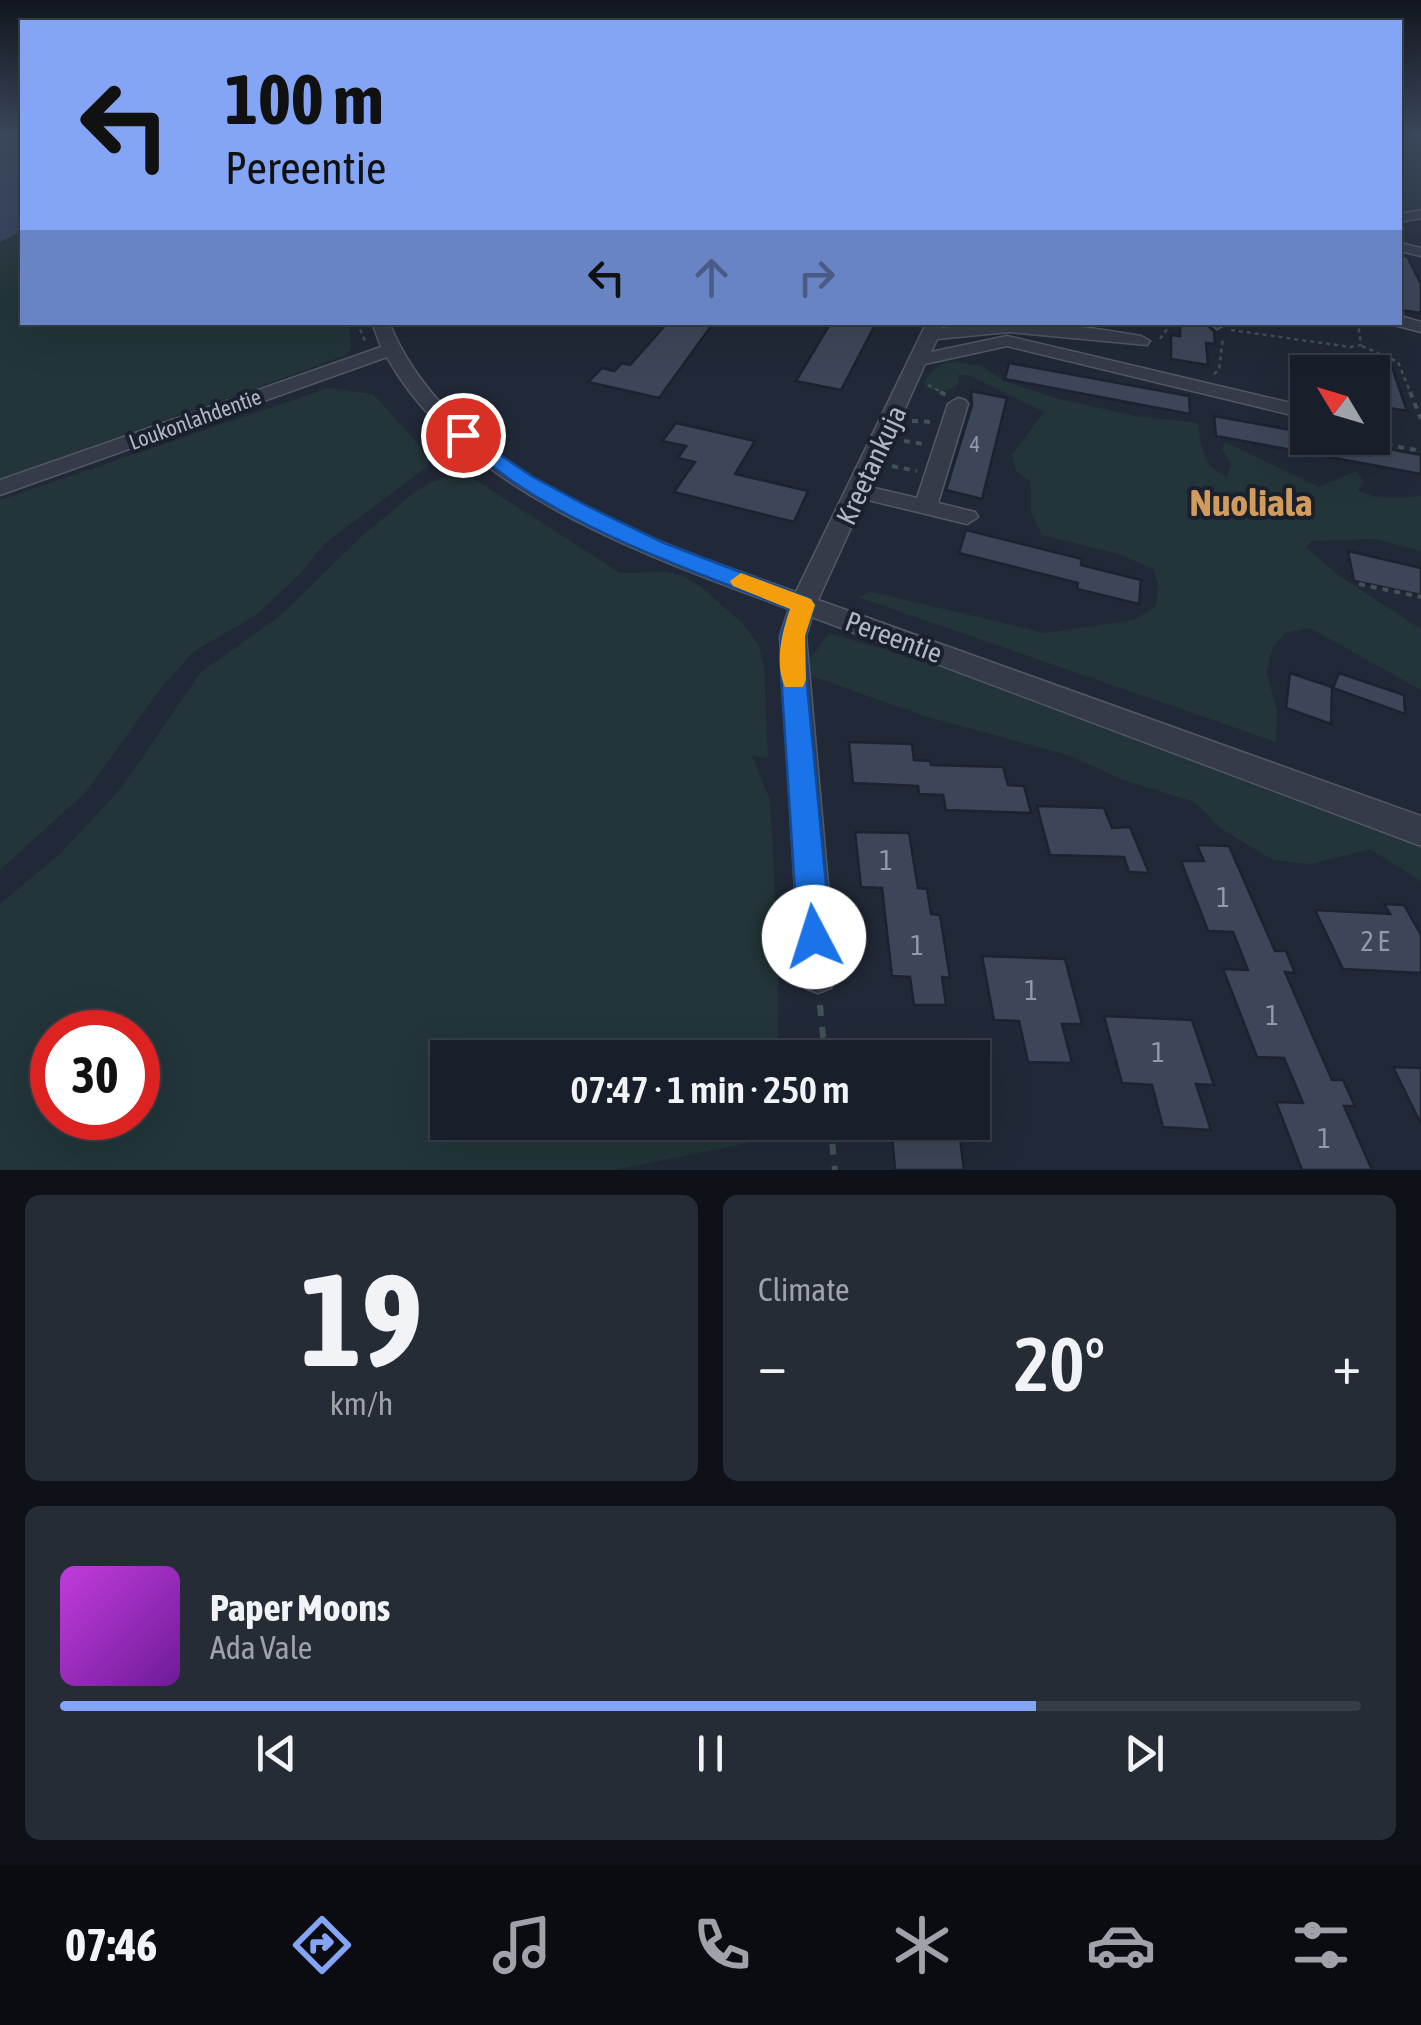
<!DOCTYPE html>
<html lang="en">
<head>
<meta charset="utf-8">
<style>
  body { margin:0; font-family:"Asap Condensed",sans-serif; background:#262c36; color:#f1f3f6; height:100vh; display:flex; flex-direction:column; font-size:38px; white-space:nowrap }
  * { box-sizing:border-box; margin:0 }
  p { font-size:32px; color:#9fa2a8 }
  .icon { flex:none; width:55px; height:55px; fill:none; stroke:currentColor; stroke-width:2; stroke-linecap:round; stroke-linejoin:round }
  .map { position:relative; height:1170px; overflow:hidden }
  .side { display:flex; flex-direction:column; gap:25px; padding:25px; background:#0e1117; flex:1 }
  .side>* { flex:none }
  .top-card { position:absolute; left:20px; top:20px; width:1382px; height:305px; border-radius:0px; box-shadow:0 10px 40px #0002,0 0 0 2px #373d47; background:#84a5f5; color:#111; overflow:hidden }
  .needle { width:65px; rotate:308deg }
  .fabs { position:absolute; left:1290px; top:355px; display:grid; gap:20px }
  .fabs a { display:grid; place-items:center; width:100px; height:100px; border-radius:0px; background:#191f2a; box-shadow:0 10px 40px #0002,0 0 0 2px #373d47; font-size:50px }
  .speed { position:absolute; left:30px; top:1010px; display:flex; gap:20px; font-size:50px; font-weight:700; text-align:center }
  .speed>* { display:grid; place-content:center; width:130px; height:130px; border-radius:50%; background:#191f2a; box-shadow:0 10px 40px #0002,0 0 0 2px #373d47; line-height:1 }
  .speed .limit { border:15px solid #d22; background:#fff; color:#111 }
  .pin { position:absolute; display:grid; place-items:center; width:85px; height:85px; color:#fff; margin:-42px; border:5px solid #fff; border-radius:50%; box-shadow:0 2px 10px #0007 }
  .me { position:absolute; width:110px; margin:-55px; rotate:355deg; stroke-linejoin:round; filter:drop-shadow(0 0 8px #0008) }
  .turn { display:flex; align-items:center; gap:35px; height:210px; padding:0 40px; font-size:45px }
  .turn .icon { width:130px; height:130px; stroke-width:2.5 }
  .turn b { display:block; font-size:70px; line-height:85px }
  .lanes { display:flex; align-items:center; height:95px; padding:0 40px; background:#0003; justify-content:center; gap:50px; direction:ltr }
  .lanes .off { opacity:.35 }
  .big { font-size:75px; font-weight:600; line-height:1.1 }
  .side .widget { flex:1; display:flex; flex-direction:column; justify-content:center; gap:15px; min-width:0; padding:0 35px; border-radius:15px; background:#262c36 }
  .side .dial { align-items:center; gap:0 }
  .dial b { font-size:130px; line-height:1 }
  .song { display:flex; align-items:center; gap:30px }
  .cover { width:120px; height:120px; border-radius:15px; background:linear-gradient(135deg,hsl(290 70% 55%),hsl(280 70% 35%)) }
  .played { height:10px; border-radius:5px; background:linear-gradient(90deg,#84a5f5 75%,#373d47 75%) }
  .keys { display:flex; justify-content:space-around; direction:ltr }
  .heat { display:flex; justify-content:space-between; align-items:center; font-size:55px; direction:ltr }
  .side .tiles { flex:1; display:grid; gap:25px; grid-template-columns:1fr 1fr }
  .widget:last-child { grid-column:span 2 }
  .trip { position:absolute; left:430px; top:1040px; width:560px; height:100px; border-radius:0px; background:#191f2a; box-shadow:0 10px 40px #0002,0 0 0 2px #373d47; font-weight:600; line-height:100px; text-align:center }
  .tab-bar { display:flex; height:160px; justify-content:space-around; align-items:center; background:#0a0c11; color:#9fa2a8 }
  .tab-bar .icon { width:70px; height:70px }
  .tab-bar .on { color:#84a5f5 }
  .tab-bar b { font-size:45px; color:#f1f3f6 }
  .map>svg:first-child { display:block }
</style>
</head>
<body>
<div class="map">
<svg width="1421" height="1170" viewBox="0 0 1421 1170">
  <rect width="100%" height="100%" fill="#212938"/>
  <g fill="#233539" fill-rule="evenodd">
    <path d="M1400 133 1421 134V209L1400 211Z"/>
    <path d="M22 231V322L349 323 351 349 344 356 0 479V242Z"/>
    <path d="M950 361 982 366 1004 381 1055 398 1135 416 1198 423C1201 447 1202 466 1227 477L1231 464 1222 449 1225 442 1319 487 1356 471 1363 481 1358 491C1380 500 1398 499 1421 496V551L1375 539 1312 541 1306 547 1338 575 1421 629V690L1310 628 1285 633 1273 647 1266 672 1277 709 1276 742 858 597 872 592 1045 633 1134 620 1156 606 1158 582 1152 568 1115 553 1042 535 1031 512V482L1016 471 1012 455 1044 412 968 375H958L959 384C948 392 940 392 927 388L924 381C932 370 938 365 950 361Z"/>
    <path d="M328 388 373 394 430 457 427 467 325 543 299 575 256 615 193 652 161 688 86 792 0 870V500Z"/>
    <path d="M454 475 471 477 620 573 666 572 682 576 700 586 743 624 759 646 764 667 768 758 752 756 770 800 778 949V1057L448 1058V1122H778V1137L614 1170H0V904L62 852 122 787 201 672 280 616 362 536 411 495 431 482ZM52 1032H138V1118H52Z"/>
    <path d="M829 633 932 664 1421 848V881L1370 849 1310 864 1273 860 1220 828 1195 802 1123 780 1071 756 924 716 806 674V664Z"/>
  </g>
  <path fill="#35425f" d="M0 133H22V231L0 242Z"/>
  <g fill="#3d4658" stroke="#1c222f" stroke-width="2.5">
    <path d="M1400 255 1407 256 1421 284V313L1400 310Z"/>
    <path d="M668 322H714L659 398 588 382 602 368 614 371 622 363 630 365Z"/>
    <path d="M831 322 875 325 841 390 796 381Z"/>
    <path d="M1180 322 1206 324 1214 331 1215 344 1206 343 1208 365 1171 359V335L1180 336Z"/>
    <path d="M1372 360 1391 364 1407 411 1372 405Z"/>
    <path d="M1009 363 1189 396 1190 414 1005 379Z"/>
    <path d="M971 391 1007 398 982 499 946 490 972 405Z"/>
    <path d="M1214 416 1308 433V438H1330L1421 455V474L1216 436Z"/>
    <path d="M676 423 755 441 735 474 808 491 794 522 674 492 695 462 678 458 686 446 662 441Z"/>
    <path d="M966 530 1082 559 1081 565 1141 580 1139 604 1077 589 1078 583 959 553Z"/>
    <path d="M1348 551 1421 568V595L1354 581Z"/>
    <path d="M1290 673 1332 687 1331 724 1286 708Z"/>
    <path d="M1339 673 1404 695 1405 714 1333 688Z"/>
    <path d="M849 742 912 744 914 760 930 761 931 765 1003 767 1008 785 1024 786 1031 813 946 810 943 795 919 794 918 786 853 783Z"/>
    <path d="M1037 806 1104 808 1112 828 1130 827 1149 873 1129 872 1124 857 1050 855Z"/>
    <path d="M855 832 909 833 918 888 927 889 931 914 940 915 950 978 942 977 946 1005H914L910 977 892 976 882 888 861 887Z"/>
    <path d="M1197 845 1229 846 1275 951H1286L1295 973 1285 972 1332 1080H1343L1355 1106H1344L1372 1170H1302L1276 1102 1303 1103 1284 1058 1257 1057 1223 969 1248 970 1233 932 1208 931 1181 861H1204Z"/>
    <path d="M1384 904 1404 905 1421 935V973L1343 969 1315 910 1390 914Z"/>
    <path d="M982 956 1065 959 1082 1024H1062L1072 1063 1028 1062 1019 1021 994 1020Z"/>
    <path d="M1104 1016 1192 1020 1214 1085 1196 1084 1211 1130 1163 1127 1152 1085 1122 1083Z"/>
    <path d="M1393 1067 1421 1068V1124Z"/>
    <path d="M891 1122H958L964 1170H895Z"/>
  </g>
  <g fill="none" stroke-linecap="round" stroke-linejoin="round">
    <g stroke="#525966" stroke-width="3">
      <g id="minor">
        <path d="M1421 210V218L1400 222V214Z"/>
        <path d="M1400 243 1421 248V256L1400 251Z"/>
        <path d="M1400 316 1421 322V332L1394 325 1400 322Z"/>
        <path d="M372 322H389C449 473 655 542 796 592L927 322H944L942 328C1008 315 1076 325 1141 336L1150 341 1147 345 1009 332 937 339 931 352 1007 336 1308 407V417L1304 418 1007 346 925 364 870 487 917 498 948 404 958 398 965 400 968 404 938 503 975 512 978 517 967 524 864 499 818 600 1421 816V846L812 617 806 636 836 975 831 988 818 993 805 988 800 975 780 636 789 609C652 558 461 492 387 357L0 495V480L381 347Z"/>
        <path d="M1209 322H1225V324L1217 329Z"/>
      </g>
    </g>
    <g stroke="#415256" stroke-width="2.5" stroke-dasharray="4 4" stroke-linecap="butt">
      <path d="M1400 140 1421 136"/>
      <path d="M357 322 365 341"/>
      <path d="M1231 330 1350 347 1361 345 1358 322"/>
      <path d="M1160 339 1172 322"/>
      <path d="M1362 346 1398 362 1411 394"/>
      <path d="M1214 374 1219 370 1223 337"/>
      <path d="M928 385 945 394"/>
    </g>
    <g stroke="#415256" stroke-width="4" stroke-dasharray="6 6" stroke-linecap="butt">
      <path d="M940 392 946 395"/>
      <path d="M1410 392 1421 419"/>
      <path d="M912 421 932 422"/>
      <path d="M1351 438 1421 451"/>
      <path d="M904 441 924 444"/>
      <path d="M892 466 917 471"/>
      <path d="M1359 584 1421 597"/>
    </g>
    <g stroke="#415256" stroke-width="6" stroke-dasharray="11 11" stroke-linecap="butt">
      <path d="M820 1005 825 1058"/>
      <path d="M830 1122 835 1170"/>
    </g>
    <use href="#minor" fill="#353b49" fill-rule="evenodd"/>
  </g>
  <linearGradient id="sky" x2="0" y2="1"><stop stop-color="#12171f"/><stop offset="0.45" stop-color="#3d495e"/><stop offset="1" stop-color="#3d495e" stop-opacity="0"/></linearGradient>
  <rect width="1421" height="297" fill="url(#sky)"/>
  <path fill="#1a73e8" stroke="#114b97" stroke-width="2.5" d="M463 430 533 477 589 507 664 543 811 599 815 605 805 636 806 674 831 937 826 949 814 954 803 949 798 937 781 674V636L790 609C698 573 601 540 518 485 497 471 477 454 457 439L454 435Z"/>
  <path fill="#f59e0b" d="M741 573 811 599 815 605 805 636 806 680 803 687H785C774 664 782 632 790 609L733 586 730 581Z"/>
  <g text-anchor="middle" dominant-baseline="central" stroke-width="8" stroke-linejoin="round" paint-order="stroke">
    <g font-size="22" fill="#afb6c5" stroke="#1a202d">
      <text transform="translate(195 419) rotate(-20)">Loukonlahdentie</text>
    </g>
    <g font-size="22" fill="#929aaa">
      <text x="975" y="444">4</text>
    </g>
    <g font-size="28" fill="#afb6c5" stroke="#1a202d">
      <text transform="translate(871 465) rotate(-65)">Kreetankuja</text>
      <text transform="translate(894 637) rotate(20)">Pereentie</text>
    </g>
    <g font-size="28" fill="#929aaa">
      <text x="886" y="860">1</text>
      <text x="1223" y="897">1</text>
      <text x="1375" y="941">2 E</text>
      <text x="917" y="945">1</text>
      <text x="1031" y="990">1</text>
      <text x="1272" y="1015">1</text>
      <text x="1158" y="1052">1</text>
      <text x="1324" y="1138">1</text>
    </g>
    <g font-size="38" font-weight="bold" fill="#d19b5e" stroke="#1a202d">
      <text x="1251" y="502">Nuoliala</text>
    </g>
  </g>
</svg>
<div class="fabs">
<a><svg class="needle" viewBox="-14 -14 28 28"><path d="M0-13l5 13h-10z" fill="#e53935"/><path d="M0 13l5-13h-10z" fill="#9fa2a8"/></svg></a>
</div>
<div class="speed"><div class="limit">30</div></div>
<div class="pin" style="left:463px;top:435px;background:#d93025"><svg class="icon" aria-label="arrive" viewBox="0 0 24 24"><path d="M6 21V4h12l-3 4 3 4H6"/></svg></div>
<svg class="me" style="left:814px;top:937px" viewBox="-20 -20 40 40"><circle r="19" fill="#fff"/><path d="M0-13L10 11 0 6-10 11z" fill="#1a73e8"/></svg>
<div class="trip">07:47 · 1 min · 250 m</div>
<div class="top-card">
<div class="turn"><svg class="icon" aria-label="left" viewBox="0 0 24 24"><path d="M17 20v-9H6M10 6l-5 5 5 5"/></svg><div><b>100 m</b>Pereentie</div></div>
<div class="lanes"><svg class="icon" aria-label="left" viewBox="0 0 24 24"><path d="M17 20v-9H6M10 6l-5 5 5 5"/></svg><svg class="icon off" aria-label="ahead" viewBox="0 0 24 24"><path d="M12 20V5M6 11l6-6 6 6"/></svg><svg class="icon off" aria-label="right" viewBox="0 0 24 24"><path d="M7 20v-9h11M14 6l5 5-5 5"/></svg></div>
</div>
</div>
<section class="side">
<div class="tiles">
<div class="widget dial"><b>19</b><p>km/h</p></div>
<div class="widget"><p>Climate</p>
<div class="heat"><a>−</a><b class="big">20°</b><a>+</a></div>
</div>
<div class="widget">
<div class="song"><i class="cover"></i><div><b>Paper Moons</b><p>Ada Vale</p></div></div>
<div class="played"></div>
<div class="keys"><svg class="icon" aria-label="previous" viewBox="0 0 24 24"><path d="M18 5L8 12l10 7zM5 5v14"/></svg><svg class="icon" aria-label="pause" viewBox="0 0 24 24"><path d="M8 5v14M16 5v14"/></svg><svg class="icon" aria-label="next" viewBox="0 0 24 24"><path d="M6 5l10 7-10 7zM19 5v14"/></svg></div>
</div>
</div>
</section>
<nav class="tab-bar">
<b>07:46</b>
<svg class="icon on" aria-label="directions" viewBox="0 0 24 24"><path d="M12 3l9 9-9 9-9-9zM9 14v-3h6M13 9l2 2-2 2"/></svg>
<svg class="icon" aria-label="music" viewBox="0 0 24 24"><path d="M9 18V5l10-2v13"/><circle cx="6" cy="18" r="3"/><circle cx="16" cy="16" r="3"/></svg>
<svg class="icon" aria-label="phone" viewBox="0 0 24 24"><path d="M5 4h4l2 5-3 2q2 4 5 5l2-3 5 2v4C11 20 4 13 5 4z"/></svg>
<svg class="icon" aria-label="climate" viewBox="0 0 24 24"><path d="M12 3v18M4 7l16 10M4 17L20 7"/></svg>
<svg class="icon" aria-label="car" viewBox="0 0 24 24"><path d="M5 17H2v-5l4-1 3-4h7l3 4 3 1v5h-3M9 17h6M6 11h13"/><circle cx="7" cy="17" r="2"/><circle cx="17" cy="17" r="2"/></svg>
<svg class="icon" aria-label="filters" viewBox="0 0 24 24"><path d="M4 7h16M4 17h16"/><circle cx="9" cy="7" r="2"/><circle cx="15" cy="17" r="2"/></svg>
</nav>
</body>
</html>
